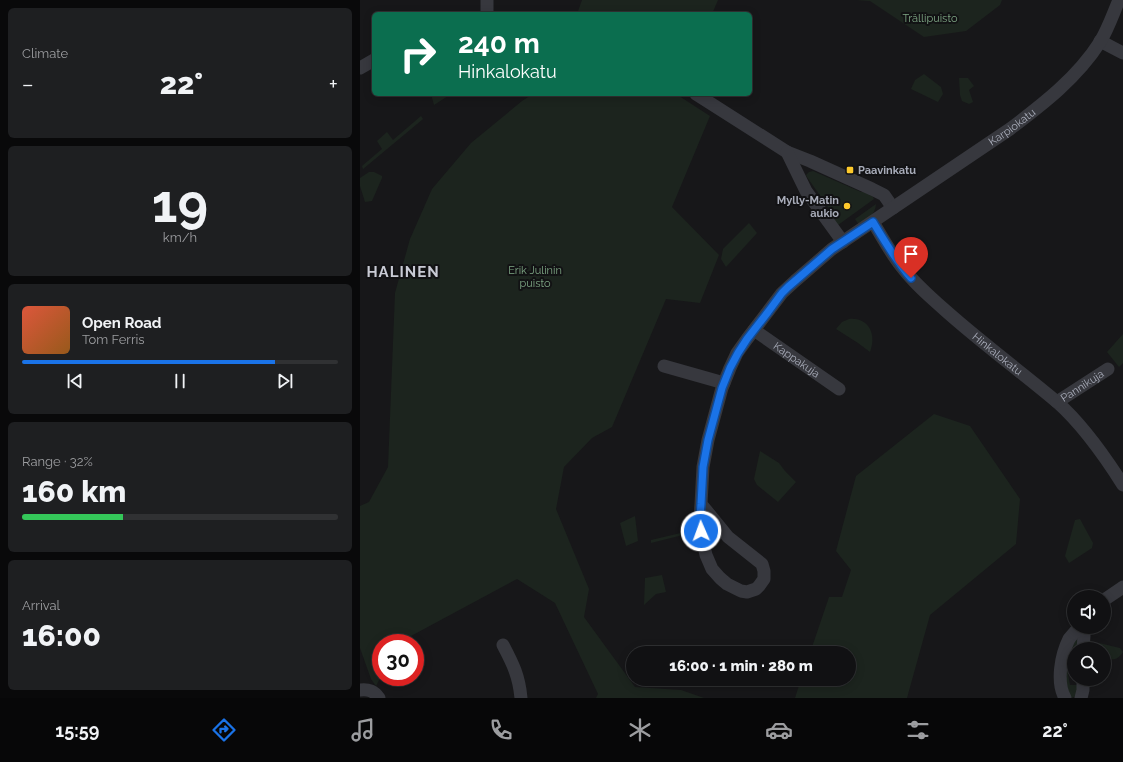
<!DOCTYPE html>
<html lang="en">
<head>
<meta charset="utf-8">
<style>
  body { margin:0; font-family:Raleway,sans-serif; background:#1e1f21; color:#f1f3f6; height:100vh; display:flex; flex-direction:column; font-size:15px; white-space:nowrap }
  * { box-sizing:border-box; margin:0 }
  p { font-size:13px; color:#9c9da0 }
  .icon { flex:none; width:22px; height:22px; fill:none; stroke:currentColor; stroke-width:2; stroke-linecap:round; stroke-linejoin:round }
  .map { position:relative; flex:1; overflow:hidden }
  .side { display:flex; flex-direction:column; gap:8px; padding:8px; background:#09090a; width:360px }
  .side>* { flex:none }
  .hud { position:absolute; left:12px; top:12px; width:380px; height:84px; border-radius:6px; box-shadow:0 2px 10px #0003,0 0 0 1px #303133; background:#0b6e4f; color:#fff; overflow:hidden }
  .fabs { position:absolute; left:707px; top:590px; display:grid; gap:8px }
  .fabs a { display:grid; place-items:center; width:44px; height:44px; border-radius:50%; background:#111113; box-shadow:0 2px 10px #0003,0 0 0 1px #303133; font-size:20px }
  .speed { position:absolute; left:12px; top:634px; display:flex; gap:8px; font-size:20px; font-weight:700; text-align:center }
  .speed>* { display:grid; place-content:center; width:52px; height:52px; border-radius:50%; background:#111113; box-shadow:0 2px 10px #0003,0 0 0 1px #303133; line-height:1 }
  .speed .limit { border:6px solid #d22; background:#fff; color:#111 }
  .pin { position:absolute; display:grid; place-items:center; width:34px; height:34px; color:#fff; margin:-41px -17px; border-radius:50% 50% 50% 0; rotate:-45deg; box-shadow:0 0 4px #0007 }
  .pin .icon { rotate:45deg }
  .me { position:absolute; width:44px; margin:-22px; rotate:358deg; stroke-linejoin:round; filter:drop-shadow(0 0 3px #0008) }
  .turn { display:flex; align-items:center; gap:14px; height:84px; padding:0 20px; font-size:18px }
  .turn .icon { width:52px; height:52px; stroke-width:2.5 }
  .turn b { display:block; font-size:28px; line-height:34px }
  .big { font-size:30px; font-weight:800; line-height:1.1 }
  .side .card { flex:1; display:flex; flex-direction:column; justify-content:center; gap:6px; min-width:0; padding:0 14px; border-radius:6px; background:#1e1f21 }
  .side .dial { align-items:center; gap:0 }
  .dial b { font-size:52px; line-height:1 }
  .song { display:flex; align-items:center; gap:12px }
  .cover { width:48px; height:48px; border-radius:6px; background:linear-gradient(135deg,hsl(10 70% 55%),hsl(30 70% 35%)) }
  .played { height:4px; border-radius:2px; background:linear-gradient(90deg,#1a73e8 80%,#303133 80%) }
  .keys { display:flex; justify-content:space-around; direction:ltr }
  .heat { display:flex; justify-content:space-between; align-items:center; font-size:22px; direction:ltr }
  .charge { height:6px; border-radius:3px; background:linear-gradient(90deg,#34c759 32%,#303133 0) }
  .trip { position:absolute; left:266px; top:646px; width:230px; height:40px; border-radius:20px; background:#111113; box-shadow:0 2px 10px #0003,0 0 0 1px #303133; font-weight:800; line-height:40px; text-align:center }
  .menu { display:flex; height:64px; justify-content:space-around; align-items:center; background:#070708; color:#9c9da0 }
  .menu .icon { width:28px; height:28px }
  .menu .current { color:#1a73e8 }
  .menu b { font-size:18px; color:#f1f3f6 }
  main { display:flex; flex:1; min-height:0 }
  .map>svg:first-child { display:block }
</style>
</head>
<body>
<main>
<section class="side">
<div class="card"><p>Climate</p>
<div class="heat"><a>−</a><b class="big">22°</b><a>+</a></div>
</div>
<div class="card dial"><b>19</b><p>km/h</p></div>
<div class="card">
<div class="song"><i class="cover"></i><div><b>Open Road</b><p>Tom Ferris</p></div></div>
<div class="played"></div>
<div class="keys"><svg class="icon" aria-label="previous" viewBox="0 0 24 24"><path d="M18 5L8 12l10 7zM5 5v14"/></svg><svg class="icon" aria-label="pause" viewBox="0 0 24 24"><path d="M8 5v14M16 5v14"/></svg><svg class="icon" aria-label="next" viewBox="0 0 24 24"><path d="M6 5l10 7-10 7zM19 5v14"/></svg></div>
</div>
<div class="card"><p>Range · 32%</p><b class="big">160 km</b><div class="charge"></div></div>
<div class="card"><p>Arrival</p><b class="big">16:00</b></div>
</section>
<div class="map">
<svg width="763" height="698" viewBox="0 0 763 698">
  <rect width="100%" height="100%" fill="#171719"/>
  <g fill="#1c241e">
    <path d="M222 0H358L352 14H217Z"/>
    <path d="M496 0H642L640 5 606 31 564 37 510 1Z"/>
    <path d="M564 74 581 87 583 94 578 102 551 89 555 80Z"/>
    <path d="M599 78H608L614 86 609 90 613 102 609 104 602 101 600 95Z"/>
    <path d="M71 94H91L74 105Z"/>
    <path d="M173 94H316L350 116 312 207 359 255 340 303 306 299 252 427 232 438 204 467 196 509 229 589 224 617 275 687 321 690 344 698H236L238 694 195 603 157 579 38 643H21V676L16 686 11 679 0 648V506L9 502 28 467 35 293 50 239 72 189 111 143 162 101Z"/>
    <path d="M61 116 63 119 3 169 2 166 22 149 17 141 27 132 33 140Z"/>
    <path d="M453 171 501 192C507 191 511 192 514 199L478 225 475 222V217L447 177 446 175 449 172Z"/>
    <path d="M9 172H14L22 176V178L12 201 5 202 0 186V178Z"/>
    <path d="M516 204C515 216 508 218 499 225L495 219Z"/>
    <path d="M389 223 397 233 366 267 361 259 363 249Z"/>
    <path d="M489 319C509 317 517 335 510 352L498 343 476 329 482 322Z"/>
    <path d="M763 334V363L759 367 747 352Z"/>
    <path d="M574 414 610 426 660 499 656 544 570 615 547 698H435L441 679H489V653H450L469 597H482L491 570 476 551 496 476Z"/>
    <path d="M400 451 419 463 425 471 436 482 418 502 397 485 394 479Z"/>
    <path d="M275 516 278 541 266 546 260 523Z"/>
    <path d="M720 519 733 543 732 548 709 563 705 556 715 520Z"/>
    <path d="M331 521 336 523 338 536 335 540 326 542 324 540 323 535 291 543V540L325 532 323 523Z"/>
    <path d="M302 575 306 592 296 594 284 605 285 578Z"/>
    <path d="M717 638 718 639V649H714V661L710 662 708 674 710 685H719L716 696 712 698 709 695 704 684 709 648Z"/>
    <path d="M739 643 760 648 763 652C757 661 753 660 744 658V649H738Z"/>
  </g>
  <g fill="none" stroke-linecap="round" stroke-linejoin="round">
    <g stroke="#37383e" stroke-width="13">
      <path d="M127 0V14"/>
      <path d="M740 41 763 53"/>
      <path d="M0 68 14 60"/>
      <path d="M336 94 427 152 450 161 512 189 524 195 533 208"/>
      <path d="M427 152 446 191 483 242"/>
      <path id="s1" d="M513 222C522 237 530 252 541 266 554 283 570 297 586 311 622 343 660 371 697 402 723 425 744 455 763 485"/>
      <path id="s2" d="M394 330 479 389"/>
      <path d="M304 366 364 383"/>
      <path id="s3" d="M697 402 748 369"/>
      <path id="s4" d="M341 504 368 537 402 564 404 571V579L399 586 396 589 387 592 381 591 367 584 360 578 352 569 346 555 343 542 340 516 341 504 343 467 348 440 362 388 370 368 377 353 387 339 422 293 435 281 472 249 650 129C683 104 717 78 740 42 748 29 753 14 759 0"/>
      <path d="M744 600 763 587"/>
      <path d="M722 627 724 636 723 649"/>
      <path d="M143 645C153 664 159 676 161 698"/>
      <path d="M0 690C9 689 14 691 19 698"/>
      <path d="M705 698C696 682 701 655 709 639 712 635 716 631 719 627"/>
      <path d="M721 698 723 690V679"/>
    </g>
  </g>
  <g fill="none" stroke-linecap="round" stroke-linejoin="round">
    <g stroke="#114b97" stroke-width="10">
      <path id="route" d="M341 531 340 516 341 504 343 467 348 440 362 388 370 368 378 353 387 339 408 312 422 293 428 287 472 249 513 222C525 242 536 261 551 278"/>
    </g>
    <use href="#route" stroke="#1a73e8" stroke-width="7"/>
  </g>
  <g fill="#fdc92b" stroke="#121214" stroke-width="1.5">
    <rect x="486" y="166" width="8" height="8" rx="2"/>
    <circle cx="487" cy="206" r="4"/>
  </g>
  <g text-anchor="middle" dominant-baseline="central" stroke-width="4" stroke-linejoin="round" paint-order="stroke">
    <g font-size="11" fill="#7ea684" stroke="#121214">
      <text x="570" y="18">Trällipuisto</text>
      <text x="175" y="270">Erik Julinin<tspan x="175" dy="13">puisto</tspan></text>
    </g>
    <g font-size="11" fill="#a8acb9" stroke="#121214">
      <text stroke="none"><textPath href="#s4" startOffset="749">Karpiokatu</textPath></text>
      <text stroke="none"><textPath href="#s1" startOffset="183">Hinkalokatu</textPath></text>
      <text stroke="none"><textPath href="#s2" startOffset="52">Kappakuja</textPath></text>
      <text stroke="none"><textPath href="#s3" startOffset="30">Pannikuja</textPath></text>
    </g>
    <g font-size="11" font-weight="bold" fill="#a8acb9" stroke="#121214" text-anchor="start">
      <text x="498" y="170">Paavinkatu</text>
      <text x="479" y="200" text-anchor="end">Mylly-Matin<tspan x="479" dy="13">aukio</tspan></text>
    </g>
    <g font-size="15" font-weight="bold" letter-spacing="1" fill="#c9cbd5" stroke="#121214">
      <text x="43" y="272">HALINEN</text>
    </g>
  </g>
</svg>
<div class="fabs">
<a><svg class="icon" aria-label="sound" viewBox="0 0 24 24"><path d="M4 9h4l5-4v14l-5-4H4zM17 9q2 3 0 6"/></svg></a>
<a><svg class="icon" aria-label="search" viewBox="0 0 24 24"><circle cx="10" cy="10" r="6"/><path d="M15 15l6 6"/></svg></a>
</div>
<div class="speed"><div class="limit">30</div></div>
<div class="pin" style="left:551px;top:278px;background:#d93025"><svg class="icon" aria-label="arrive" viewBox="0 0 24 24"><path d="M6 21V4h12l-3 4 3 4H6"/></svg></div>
<svg class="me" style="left:341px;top:531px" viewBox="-20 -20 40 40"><circle r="17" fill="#1a73e8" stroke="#fff" stroke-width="3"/><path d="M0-11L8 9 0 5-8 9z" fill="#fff"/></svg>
<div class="trip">16:00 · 1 min · 280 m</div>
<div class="hud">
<div class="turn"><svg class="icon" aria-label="right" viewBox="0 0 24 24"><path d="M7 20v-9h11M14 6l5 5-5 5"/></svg><div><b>240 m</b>Hinkalokatu</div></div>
</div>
</div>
</main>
<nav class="menu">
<b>15:59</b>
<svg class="icon current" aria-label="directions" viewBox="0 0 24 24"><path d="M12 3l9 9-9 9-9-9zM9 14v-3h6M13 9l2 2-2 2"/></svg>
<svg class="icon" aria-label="music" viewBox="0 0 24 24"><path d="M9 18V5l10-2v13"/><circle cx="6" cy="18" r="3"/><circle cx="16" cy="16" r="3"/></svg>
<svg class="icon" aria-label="phone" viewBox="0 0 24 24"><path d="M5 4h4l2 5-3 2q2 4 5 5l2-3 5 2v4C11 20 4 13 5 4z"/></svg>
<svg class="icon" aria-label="climate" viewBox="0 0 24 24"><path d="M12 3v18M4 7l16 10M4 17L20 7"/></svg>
<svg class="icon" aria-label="car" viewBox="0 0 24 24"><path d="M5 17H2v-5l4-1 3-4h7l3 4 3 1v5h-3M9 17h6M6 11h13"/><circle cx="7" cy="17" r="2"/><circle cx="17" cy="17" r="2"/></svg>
<svg class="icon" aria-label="filters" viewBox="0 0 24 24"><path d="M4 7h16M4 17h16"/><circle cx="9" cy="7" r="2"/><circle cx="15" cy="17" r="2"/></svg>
<b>22°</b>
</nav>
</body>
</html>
